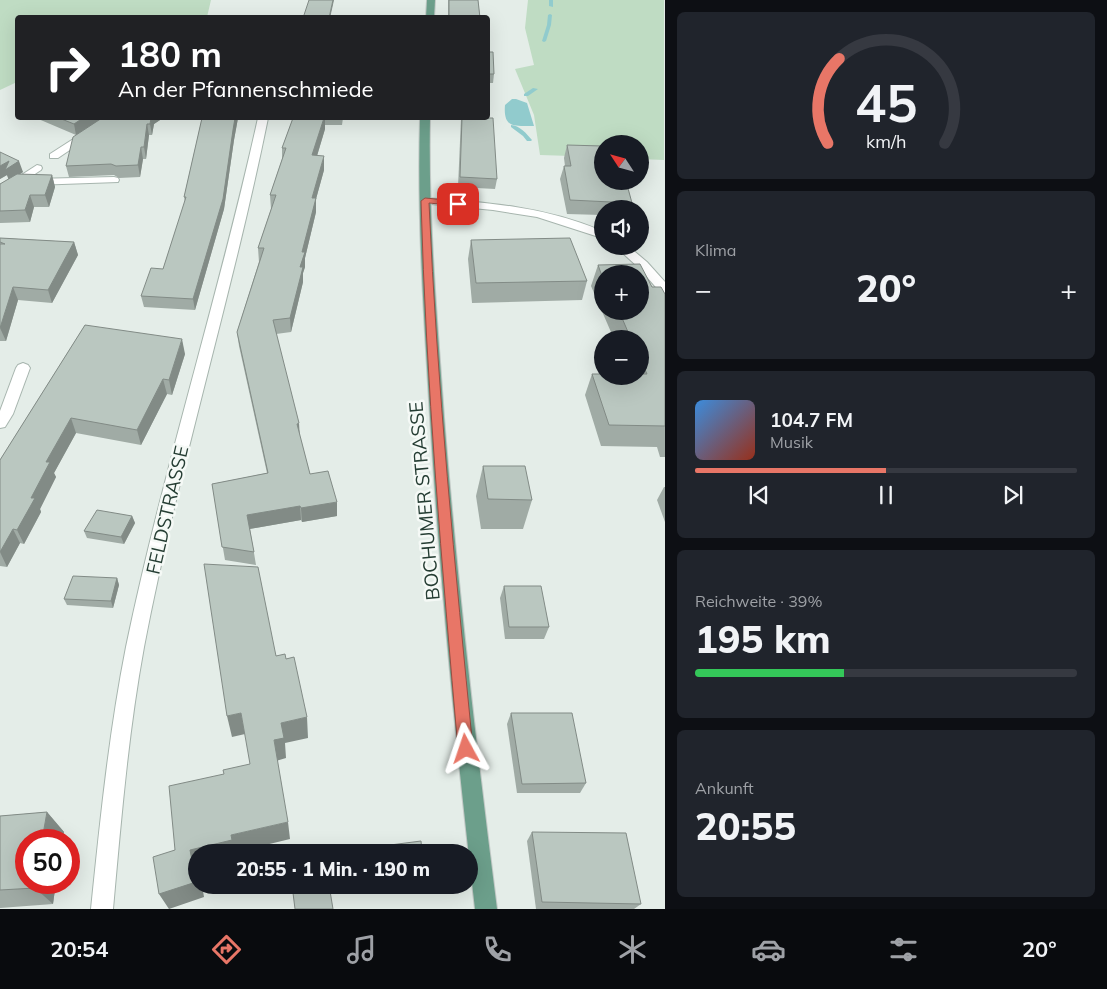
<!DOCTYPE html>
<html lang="de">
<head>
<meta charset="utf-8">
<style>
  body { margin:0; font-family:Mulish,sans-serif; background:#20242c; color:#f1f3f6; height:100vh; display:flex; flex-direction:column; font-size:19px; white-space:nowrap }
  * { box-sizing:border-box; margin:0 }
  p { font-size:16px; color:#9ea1a6 }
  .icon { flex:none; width:28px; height:28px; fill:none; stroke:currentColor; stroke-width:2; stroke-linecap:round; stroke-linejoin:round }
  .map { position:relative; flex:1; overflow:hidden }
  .panel { display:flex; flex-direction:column; gap:12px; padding:12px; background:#0d0f14; width:442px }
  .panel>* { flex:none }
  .hud { position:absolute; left:15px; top:15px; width:475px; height:105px; border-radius:5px; box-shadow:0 5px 20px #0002; background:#202124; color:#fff; overflow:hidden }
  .needle { width:32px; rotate:306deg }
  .controls { position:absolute; left:594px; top:135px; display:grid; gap:10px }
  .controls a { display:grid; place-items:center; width:55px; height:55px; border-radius:50%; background:#171b24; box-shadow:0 5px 20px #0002; font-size:25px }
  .speed { position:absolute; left:15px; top:829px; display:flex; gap:10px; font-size:25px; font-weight:700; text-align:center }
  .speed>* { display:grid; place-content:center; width:65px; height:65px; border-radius:50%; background:#171b24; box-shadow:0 5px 20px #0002; line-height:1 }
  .speed .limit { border:8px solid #d22; background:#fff; color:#111 }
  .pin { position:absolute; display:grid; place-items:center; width:42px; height:42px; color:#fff; margin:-21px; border-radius:10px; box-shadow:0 2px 8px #0006 }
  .me { position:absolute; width:55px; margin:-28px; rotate:355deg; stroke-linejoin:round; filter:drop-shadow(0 0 4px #0008) }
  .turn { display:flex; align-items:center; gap:18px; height:105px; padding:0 20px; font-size:22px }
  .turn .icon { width:65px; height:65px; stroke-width:2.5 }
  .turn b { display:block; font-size:35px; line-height:42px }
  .big { font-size:38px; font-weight:800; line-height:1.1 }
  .panel .widget { flex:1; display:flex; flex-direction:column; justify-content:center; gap:8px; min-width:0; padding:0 18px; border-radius:8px; background:#20242c }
  .panel .dial { align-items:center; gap:0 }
  .dial svg { height:130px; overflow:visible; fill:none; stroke:#363941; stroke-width:7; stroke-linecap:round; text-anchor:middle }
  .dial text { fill:#f1f3f6; stroke:none }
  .song { display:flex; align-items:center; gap:15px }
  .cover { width:60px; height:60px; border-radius:8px; background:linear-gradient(135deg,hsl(210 70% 55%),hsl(10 70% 35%)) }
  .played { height:5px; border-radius:2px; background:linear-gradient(90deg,#e87667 50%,#363941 50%) }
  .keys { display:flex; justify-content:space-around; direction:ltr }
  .heat { display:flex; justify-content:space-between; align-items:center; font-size:28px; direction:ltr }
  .charge { height:8px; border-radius:4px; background:linear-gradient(90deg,#34c759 39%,#363941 0) }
  .trip { position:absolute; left:188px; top:844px; width:290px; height:50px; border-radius:25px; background:#171b24; box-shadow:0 5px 20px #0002; font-weight:800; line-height:50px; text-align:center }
  .dock { display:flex; height:80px; justify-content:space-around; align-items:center; background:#090b0e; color:#9ea1a6 }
  .dock .icon { width:35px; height:35px }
  .dock .on { color:#e87667 }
  .dock b { font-size:22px; color:#f1f3f6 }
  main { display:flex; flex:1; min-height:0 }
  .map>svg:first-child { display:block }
</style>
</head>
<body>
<main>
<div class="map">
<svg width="665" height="909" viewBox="0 0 665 909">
  <rect width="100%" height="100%" fill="#e4ede8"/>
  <g fill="#bfdcc3">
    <path d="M0 0H211L207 17 18 18 17 82 0 90Z"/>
    <path d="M528 0H664V160L640 159V144H602V157L540 155 534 115 515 69 534 65 525 28Z"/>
  </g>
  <path fill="#91cbcd" d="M512 99H516L527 103 534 126C515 126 503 129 505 105Z"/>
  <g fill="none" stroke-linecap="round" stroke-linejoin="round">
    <g fill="#91cbcd" fill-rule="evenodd">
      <path d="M549 0H553V7L549 6Z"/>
      <path d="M550 14 552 15 551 25 546 41 544 42 542 41 547 25 548 15Z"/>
      <path d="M533 88 538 89 528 96H524V94Z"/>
      <path d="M511 125C519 125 527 134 532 140L531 141H527L523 136 511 127Z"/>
    </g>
    <g stroke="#a7b5ae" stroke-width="2">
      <g id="minor">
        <path d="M106 118H117L58 158H50V154Z"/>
        <path d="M258 118H268C232 296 178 469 144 647 128 734 121 821 113 909H91C100 821 109 733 126 647 163 469 219 296 258 118Z"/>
        <path d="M37 165 41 166 42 168 41 170 0 197V189Z"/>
        <path d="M114 177 118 178 119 180 118 182 34 185 29 182 34 179Z"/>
        <path d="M425 198C486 202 546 207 602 231V238L537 217 493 210 421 203 420 201 421 199Z"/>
        <path d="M615 246H628L647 262 665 282V294L661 293 639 268Z"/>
        <path d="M23 363 28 365 30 368 13 414 5 427 0 428V411L16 368 18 365Z"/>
      </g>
    </g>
    <g stroke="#c2c9c6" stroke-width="2">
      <g id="major">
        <path d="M427 0H435L434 18H426Z"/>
        <path d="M420 118H430C428 218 437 317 444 417 457 581 476 745 497 909H475C456 746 440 581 430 417 424 317 417 218 420 118Z"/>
      </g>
    </g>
    <use href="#minor" fill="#fff" fill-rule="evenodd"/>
    <use href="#major" fill="#6c9f8b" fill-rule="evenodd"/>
  </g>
  <g fill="#a0aba5" fill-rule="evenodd">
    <path d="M448 0H478L480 18H448Z"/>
    <path d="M488 52 494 74 493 83H488Z"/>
    <path d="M36 118H163L154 124 152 135H149L146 159H143L140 177 119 178 114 175 69 177 66 166 76 135Z"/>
    <path d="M202 118H238L234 140 224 209 195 310 144 307 141 296 163 269 185 202 184 197Z"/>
    <path d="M293 118H343L342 125H325V129L317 156 324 170 316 199V212L305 258V267L303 273V282L291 332 276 334 300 437 310 474 337 516 302 522 301 520 250 529 256 565 225 560 212 484 267 473 239 346 237 332 259 262 258 248 271 209 270 195 282 159V148Z"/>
    <path d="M461 118H484L497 179 495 189 458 187Z"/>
    <path d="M567 145 632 203 630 209H602V215L567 214 560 179 564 166H565L564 158Z"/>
    <path d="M0 152 23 172 20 174 52 175 55 187 49 207H34L30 222 0 223V184L9 179 7 175 0 179Z"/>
    <path d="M0 238 74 242 78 255 52 303 18 300 6 341H0Z"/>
    <path d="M471 240 587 281 582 300 472 303 468 259Z"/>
    <path d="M598 265 652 287 665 294V457H660L657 447 601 446 585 395 592 374 640 376V339H614L591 286ZM602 274 640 311H602Z"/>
    <path d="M85 325 185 354 172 395 167 394 141 445 76 433 54 473 56 477 40 509 41 512 24 544 20 543 7 567 0 566V460Z"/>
    <path d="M483 466 532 500 523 529H481L476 496Z"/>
    <path d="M664 487H665V522L657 500Z"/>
    <path d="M132 516 135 523 124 544 87 538 84 531Z"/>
    <path d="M117 578 119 585 113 608 67 605 64 599Z"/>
    <path d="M504 586 549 627 544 639H505L500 598Z"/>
    <path d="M511 713 586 783 580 793H517L507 724Z"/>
    <path d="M47 812 64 832 62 840H26L56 882 53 904 0 908V816Z"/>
    <path d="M532 832 641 904 634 909H536L527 841Z"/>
    <path d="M371 885H402L371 889Z"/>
  </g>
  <g fill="#828b86">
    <path d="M333 0H334L330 18H329Z"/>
    <path d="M83 118H103L76 135 74 124Z"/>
    <path d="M151 118H163L154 124 152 135 150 124Z"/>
    <path d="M235 118H238L234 140 224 209 195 310 193 299Z"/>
    <path d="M324 118H325V129L313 169 312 155Z"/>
    <path d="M147 124 149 135 146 159 144 147Z"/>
    <path d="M141 147 143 159 140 177 138 165Z"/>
    <path d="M324 156V170L316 199V212L305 258V267L303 273V282L291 332 290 318 312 198Z"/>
    <path d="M9 161H19L23 172 9 181 7 175 0 179V166Z"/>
    <path d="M52 175 55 187 49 207 45 195Z"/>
    <path d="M30 195 34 207 30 222 25 210Z"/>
    <path d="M74 242 78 255 52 303 48 290Z"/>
    <path d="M13 287 18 300 6 341 0 328Z"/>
    <path d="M182 339 185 354 172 395 169 380Z"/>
    <path d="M163 379 167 394 141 445 137 430Z"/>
    <path d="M71 418 76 433 54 473 56 477 40 509 41 512 24 544 17 530 46 462Z"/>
    <path d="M299 423 300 438 297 424Z"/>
    <path d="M337 502V516L302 522 301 508Z"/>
    <path d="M300 506 301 520 249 529 247 515Z"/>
    <path d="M132 516 135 523 124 544 121 537Z"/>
    <path d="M13 529 20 543 7 567 0 552Z"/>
    <path d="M117 578 119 585 113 608 111 601Z"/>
    <path d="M241 713 245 734 232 737 227 716Z"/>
    <path d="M307 717 308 738 285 743 286 758 276 761 274 740 281 723Z"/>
    <path d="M47 812 64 832 62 840H42Z"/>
    <path d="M288 822 290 839 237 852H196V885H202L204 897 169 909 159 894 190 850 231 835Z"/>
    <path d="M35 882H56L53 904 35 888Z"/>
  </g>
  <g fill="#bac7c0" stroke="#828b86">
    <path d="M309 0H333L329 18H303Z"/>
    <path d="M449 0H478L480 18H449Z"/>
    <path d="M488 52H493L494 74H488Z"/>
    <path d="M59 118H83L74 124Z"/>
    <path d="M102 118H151L150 124H147L144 147H141L138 165 116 166 111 164 66 166 73 137Z"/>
    <path d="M202 118H235L233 130 223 199 193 299 141 296 151 268 163 269 186 197H184Z"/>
    <path d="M293 118H324L312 155 324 156 312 198H316L302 252H305L300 267H303L290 318 273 320 299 423 297 424 310 474 328 471 337 502 301 508 300 506 247 515 254 552 222 547 212 484 268 473 237 332 264 248H258L276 195H270L286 148H282Z"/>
    <path d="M462 118H493L497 179 460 177Z"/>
    <path d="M567 145 602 146V181H626L632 203 570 200 564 166H571Z"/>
    <path d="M0 152 19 161 5 170 9 161 0 166Z"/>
    <path d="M17 174 52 175 45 195H30L25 210 0 211V184Z"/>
    <path d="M0 238 74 242 48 290 13 287 0 328V244H5L0 242Z"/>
    <path d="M570 238 587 281 476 283 471 240Z"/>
    <path d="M640 264 652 287H661L665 294V426L609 425 592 374H602V376H640V374H647L640 359V339H631L619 311H640V274H602V276L598 265Z"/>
    <path d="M85 325 182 339 169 380 163 379 137 430 71 418 46 462H50L31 498H35L17 530 13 529 0 552V460Z"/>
    <path d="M483 466H525L532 500 488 499Z"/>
    <path d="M97 510 132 516 121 537 84 531Z"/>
    <path d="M204 564 258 567 276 656 285 654 286 659 294 657 307 717 281 723 284 738 274 740 288 822 231 835 232 840 190 850 196 882 159 894 153 857 175 850 169 786 224 774 223 770 250 764 241 713 227 716Z"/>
    <path d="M73 576 117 578 111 601 64 599Z"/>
    <path d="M504 586H541L549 627H509Z"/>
    <path d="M511 713H572L586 783 522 784Z"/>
    <path d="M47 812 42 840H26V882H35V888L0 890V816Z"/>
    <path d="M532 832 626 833 641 904 542 902Z"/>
    <path d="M421 841 422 852H368L367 848Z"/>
    <path d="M292 885H329L333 909H295Z"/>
  </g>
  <path fill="#e87667" stroke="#974d43" d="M425 198 458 201 462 204 458 206 429 203C437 386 455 567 473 749L471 754 466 756 461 754 458 749C442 566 426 384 421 201Z"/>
  <g text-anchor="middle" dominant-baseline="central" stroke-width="5" stroke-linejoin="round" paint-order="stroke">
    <g font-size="19" fill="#253d33" stroke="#f5f9f6">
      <text transform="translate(424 501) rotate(-95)">BOCHUMER STRASSE</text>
      <text transform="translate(167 510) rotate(-77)">FELDSTRASSE</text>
    </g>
  </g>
</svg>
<div class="controls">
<a><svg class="needle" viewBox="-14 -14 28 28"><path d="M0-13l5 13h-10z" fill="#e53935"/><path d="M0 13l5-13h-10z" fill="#9ea1a6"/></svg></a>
<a><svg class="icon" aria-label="sound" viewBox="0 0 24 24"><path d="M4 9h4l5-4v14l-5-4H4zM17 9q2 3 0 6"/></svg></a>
<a>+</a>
<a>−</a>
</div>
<div class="speed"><div class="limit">50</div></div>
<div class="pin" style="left:458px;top:204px;background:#d93025"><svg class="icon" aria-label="arrive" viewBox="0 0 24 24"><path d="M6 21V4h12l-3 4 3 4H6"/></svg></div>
<svg class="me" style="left:466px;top:749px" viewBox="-20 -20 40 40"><path d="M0-17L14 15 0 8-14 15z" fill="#e87667" stroke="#fff" stroke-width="4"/></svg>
<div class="trip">20:55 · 1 Min. · 190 m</div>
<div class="hud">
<div class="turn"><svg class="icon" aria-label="right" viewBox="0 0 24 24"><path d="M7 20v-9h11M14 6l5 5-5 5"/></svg><div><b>180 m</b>An der Pfannenschmiede</div></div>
</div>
</div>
<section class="panel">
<div class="widget dial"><svg viewBox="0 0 100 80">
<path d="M14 69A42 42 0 1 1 86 69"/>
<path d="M14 69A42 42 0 0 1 21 17" stroke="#e87667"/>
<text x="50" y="56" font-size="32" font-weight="700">45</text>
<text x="50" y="72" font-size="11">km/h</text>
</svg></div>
<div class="widget"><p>Klima</p>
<div class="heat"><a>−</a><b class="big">20°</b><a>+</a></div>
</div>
<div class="widget">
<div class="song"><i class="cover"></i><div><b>104.7 FM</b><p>Musik</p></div></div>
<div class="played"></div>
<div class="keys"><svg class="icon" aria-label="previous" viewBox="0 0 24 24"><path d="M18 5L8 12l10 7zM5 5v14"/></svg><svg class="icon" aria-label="pause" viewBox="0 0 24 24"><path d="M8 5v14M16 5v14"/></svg><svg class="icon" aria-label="next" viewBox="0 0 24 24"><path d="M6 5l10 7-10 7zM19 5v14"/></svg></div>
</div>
<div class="widget"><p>Reichweite · 39%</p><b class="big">195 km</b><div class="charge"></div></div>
<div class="widget"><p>Ankunft</p><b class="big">20:55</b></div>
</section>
</main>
<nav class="dock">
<b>20:54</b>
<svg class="icon on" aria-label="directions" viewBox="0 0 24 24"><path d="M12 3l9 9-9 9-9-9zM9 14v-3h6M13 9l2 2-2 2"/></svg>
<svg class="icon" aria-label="music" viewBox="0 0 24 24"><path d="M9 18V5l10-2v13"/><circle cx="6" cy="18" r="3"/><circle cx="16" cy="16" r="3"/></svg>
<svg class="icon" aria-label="phone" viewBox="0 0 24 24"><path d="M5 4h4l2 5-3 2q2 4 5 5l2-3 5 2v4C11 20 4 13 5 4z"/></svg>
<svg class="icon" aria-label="climate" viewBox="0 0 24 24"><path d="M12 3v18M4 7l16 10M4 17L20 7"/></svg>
<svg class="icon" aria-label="car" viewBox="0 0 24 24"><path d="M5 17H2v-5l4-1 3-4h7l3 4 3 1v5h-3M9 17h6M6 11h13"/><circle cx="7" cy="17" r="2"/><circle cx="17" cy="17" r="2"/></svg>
<svg class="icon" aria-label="filters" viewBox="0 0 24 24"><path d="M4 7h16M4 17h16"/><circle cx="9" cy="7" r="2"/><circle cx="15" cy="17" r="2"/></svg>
<b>20°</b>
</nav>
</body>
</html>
